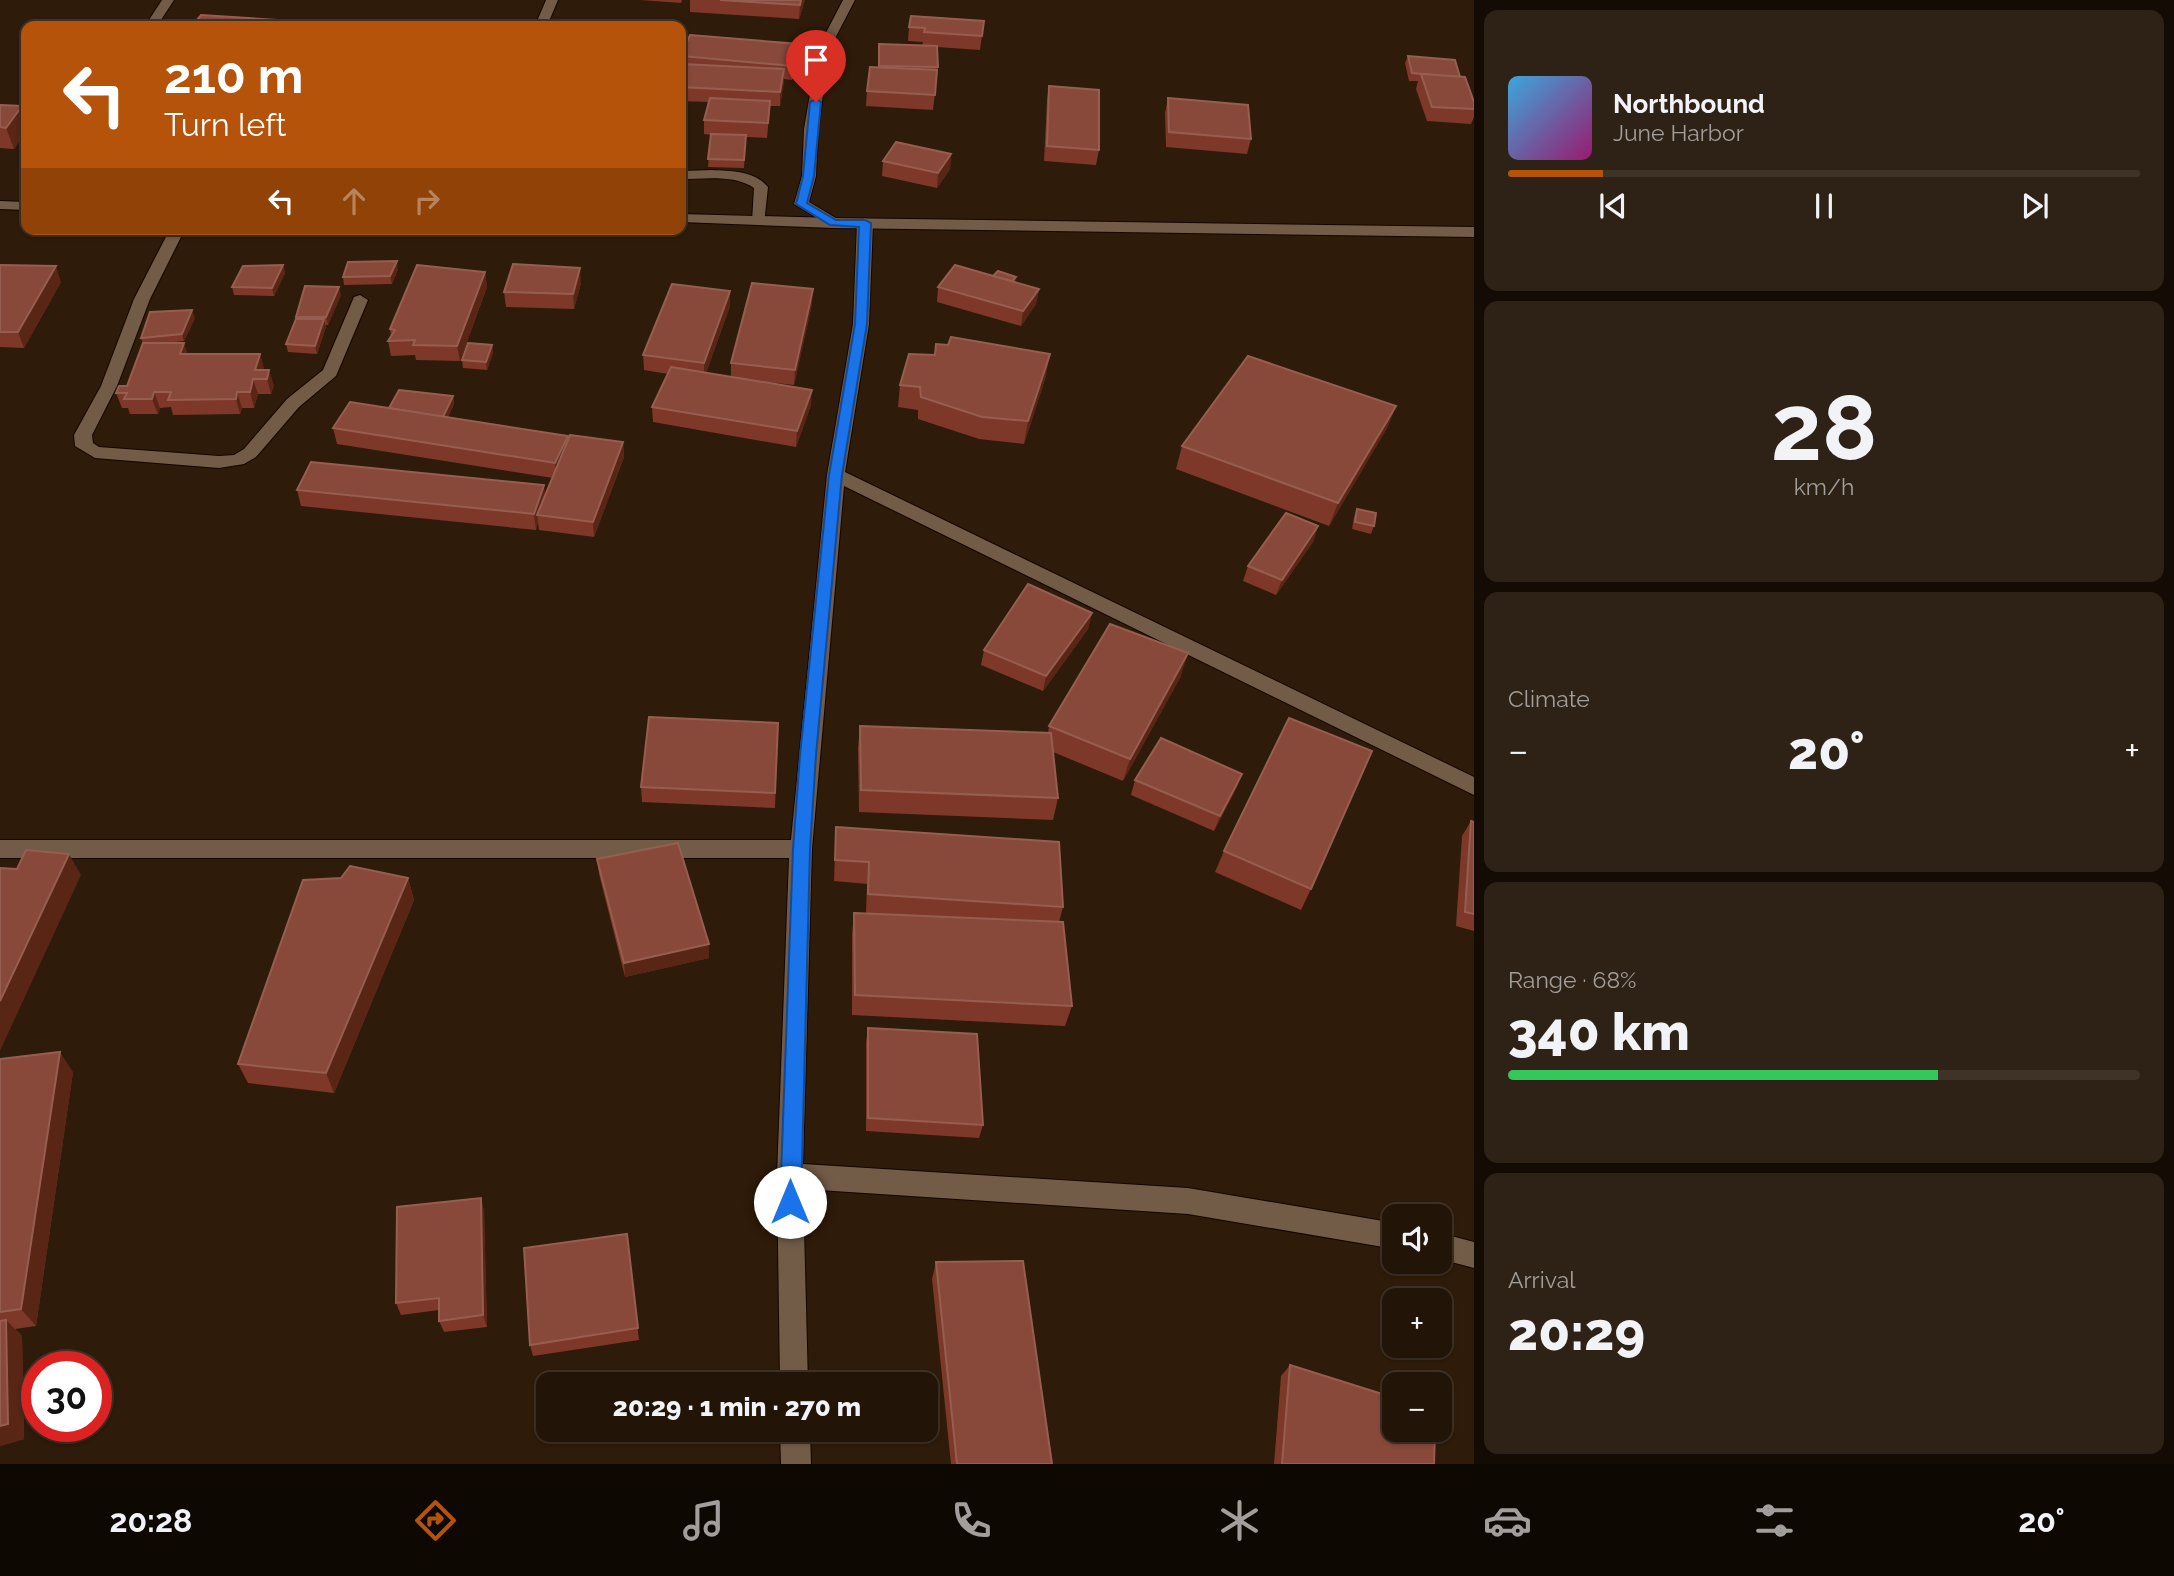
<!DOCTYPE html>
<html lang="en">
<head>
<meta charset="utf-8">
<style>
  body { margin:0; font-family:Raleway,sans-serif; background:#2e2115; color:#f1f3f6; height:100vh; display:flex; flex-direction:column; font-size:26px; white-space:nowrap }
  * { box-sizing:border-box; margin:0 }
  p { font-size:23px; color:#a29e9b }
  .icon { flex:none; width:38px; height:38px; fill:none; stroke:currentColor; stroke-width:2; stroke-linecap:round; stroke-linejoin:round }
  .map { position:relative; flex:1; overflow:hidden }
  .sheet { display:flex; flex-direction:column; gap:10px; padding:10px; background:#130b04; width:700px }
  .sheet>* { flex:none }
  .hud { position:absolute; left:21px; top:21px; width:665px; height:214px; border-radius:14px; box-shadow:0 2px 5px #0004,0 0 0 2px #3f3328; background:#b45309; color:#fff; overflow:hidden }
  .fabs { position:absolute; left:1382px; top:1204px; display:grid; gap:14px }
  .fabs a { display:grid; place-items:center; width:70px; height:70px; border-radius:14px; background:#221407; box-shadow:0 2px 5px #0004,0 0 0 2px #3f3328; font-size:35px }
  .speed { position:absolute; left:21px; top:1351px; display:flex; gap:14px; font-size:35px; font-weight:700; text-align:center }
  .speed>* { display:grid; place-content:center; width:91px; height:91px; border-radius:50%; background:#221407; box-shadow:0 2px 5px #0004,0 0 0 2px #3f3328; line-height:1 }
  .speed .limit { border:10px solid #d22; background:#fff; color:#111 }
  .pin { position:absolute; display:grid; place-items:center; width:60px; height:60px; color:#fff; margin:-72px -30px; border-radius:50% 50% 50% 0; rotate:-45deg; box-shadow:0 0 7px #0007 }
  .pin .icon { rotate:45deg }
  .me { position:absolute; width:77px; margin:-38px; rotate:0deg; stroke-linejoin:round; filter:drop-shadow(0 0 5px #0008) }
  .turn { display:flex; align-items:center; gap:24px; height:147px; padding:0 28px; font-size:32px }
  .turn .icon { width:91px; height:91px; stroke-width:2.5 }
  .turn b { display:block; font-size:49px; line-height:60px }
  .lanes { display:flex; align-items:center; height:66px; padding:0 28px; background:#0003; justify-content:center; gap:35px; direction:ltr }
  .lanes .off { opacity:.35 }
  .big { font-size:52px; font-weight:800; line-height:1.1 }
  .sheet .tile { flex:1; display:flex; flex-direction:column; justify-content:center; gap:10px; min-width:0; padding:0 24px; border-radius:14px; background:#2e2115 }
  .sheet .dial { align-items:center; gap:0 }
  .dial b { font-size:91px; line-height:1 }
  .song { display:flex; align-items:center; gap:21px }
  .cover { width:84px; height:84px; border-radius:10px; background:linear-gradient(135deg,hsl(200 70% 55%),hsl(320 70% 35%)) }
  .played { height:7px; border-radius:4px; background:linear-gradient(90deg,#b45309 15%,#3f3328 15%) }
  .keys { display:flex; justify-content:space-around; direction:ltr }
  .heat { display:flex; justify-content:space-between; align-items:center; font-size:38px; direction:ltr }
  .charge { height:10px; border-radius:5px; background:linear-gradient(90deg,#34c759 68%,#3f3328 0) }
  .trip { position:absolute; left:536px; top:1372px; width:402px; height:70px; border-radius:14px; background:#221407; box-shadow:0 2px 5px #0004,0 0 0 2px #3f3328; font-weight:800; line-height:70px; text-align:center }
  .menu { display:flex; height:112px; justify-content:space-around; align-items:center; background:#0e0803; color:#a29e9b }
  .menu .icon { width:49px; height:49px }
  .menu .active { color:#b45309 }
  .menu b { font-size:32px; color:#f1f3f6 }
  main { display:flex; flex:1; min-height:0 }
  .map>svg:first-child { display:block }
</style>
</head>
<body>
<main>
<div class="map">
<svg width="1474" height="1464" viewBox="0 0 1474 1464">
  <rect width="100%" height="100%" fill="#2e1b09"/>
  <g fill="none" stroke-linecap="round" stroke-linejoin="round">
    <g stroke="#150500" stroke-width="2">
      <path id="lane" d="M712 170C732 171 755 171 768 187L764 224 759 225 752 221 754 188C735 174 703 179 681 179V171Z"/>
    </g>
    <g stroke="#150500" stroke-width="2">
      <g id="street">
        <path d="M162 0H174L157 26H145Z"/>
        <path d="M546 0H558L547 26H535Z"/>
        <path d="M843 0H855L830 48 818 129 816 176 809 202 839 220 842 223 839 226 834 228 794 204 802 176 804 129 818 48Z"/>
        <path d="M865 218 873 223 869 324 845 472 1474 777V795L844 486 812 849 803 1164 1188 1188 1395 1223V1249L1188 1214 803 1189 808 1384H780L777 1176 789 858H0V840H791L827 475 853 324 857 223Z"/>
        <path d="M170 229H185L150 299 117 386 92 435 93 443 99 447 219 456 234 455 244 449 287 399 323 370 354 297 360 295 368 300 336 376 299 407 256 457 244 464 219 468 95 458 75 446 74 435 101 386 134 299Z"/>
        <path d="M1440 1233 1474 1242V1268L1440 1259Z"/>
        <path d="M780 1430H810L811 1464H781Z"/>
      </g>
    </g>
    <g stroke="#150500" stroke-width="2">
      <g id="secondary">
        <path d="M0 201 26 202V210L0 209Z"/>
        <path d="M681 214 834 218 1474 227V237L834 228 681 222Z"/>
      </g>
    </g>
    <use href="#lane" fill="#725c48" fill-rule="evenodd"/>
    <use href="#street" fill="#725c48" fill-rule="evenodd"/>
    <use href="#secondary" fill="#725c48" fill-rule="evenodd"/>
  </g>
  <g fill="#7d3829">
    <path d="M640 0H682L681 3Z"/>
    <path d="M690 0H805L799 19 690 12Z"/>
    <path d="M984 21 980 50 937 47 938 67 933 110 866 106 867 91 878 67 879 44 922 45 923 42 908 41 909 27Z"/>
    <path d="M681 56 799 58 792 80 784 79 780 106H770L767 138 746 137 744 168 708 167 711 135 704 134V120L708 102 681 101Z"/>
    <path d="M1408 56 1460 77 1474 102V117L1471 124 1427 121 1416 89 1418 81H1409L1405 63Z"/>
    <path d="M1049 86 1099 150 1096 165 1044 161 1047 100Z"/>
    <path d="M1168 98 1251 139 1247 154 1166 147 1165 113Z"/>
    <path d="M0 105 22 106 26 118V131L14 149 0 148Z"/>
    <path d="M951 154 950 169 937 188 882 176 883 161Z"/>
    <path d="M0 265 61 282 24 348 0 347Z"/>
    <path d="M283 265 285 273 274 296 234 295 232 287Z"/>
    <path d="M398 269 392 284 344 285 343 277Z"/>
    <path d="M485 272 487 287 460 361 416 360 415 355 391 356 388 341 391 336 390 329Z"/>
    <path d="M993 276 1016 277 1015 282 1039 289 1036 304 1021 326 937 302 938 287Z"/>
    <path d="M581 283 574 309 506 307 504 292Z"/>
    <path d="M341 295 328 325H326V327L317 354 288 352 286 344 297 319 296 317Z"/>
    <path d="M812 304 794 385 758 381 811 405 796 447 653 422 652 407 668 374 644 370 643 355 730 306 706 373 731 377V363Z"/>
    <path d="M195 318 184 341 167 343 188 354H260L264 370 274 385 271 394H258L254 408H242L240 414 173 415 171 407 160 408 158 414H130L128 408H122L116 393 127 386 143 345 141 338Z"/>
    <path d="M936 344 1046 376 1024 444 979 439 918 419V410L898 407 900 385 934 355Z"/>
    <path d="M492 345 493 353 487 370 463 368 462 360Z"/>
    <path d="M453 396 454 404 448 417 568 440 623 442 624 457 594 537 539 530 538 522 536 530 301 506 297 490 545 496 553 478 337 444 333 428 389 408Z"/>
    <path d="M1396 406 1387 428 1329 526 1176 469 1182 446Z"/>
    <path d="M1357 509 1374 526 1371 534 1352 529 1354 517Z"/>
    <path d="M1318 526 1313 542 1276 595 1243 581 1248 566Z"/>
    <path d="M1092 613 1088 629 1043 691 981 665 984 650Z"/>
    <path d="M1181 676 1123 781 1053 752 1058 798 1053 820 859 812 858 748 860 726 1048 733 1049 726Z"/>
    <path d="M778 723 775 808 642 802 641 787Z"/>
    <path d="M1242 774 1236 789 1214 831 1131 795 1135 780Z"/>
    <path d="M1471 821 1474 822V931L1456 926 1462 836Z"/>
    <path d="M836 827 1063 907 1059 922 1072 1006 1065 1026 852 1015V934L854 913H866L867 884 834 881Z"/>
    <path d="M1224 851 1311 889 1301 910 1215 872Z"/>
    <path d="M597 859 709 958 625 977 599 874Z"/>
    <path d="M408 878 414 900 334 1093 248 1083 238 1064Z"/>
    <path d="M868 1028 983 1125 979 1138 866 1131V1042Z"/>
    <path d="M0 1059 73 1072 36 1326 15 1329 22 1336 24 1439 0 1446Z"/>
    <path d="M484 1210 487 1327 444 1332 439 1321V1310L401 1315 396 1303Z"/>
    <path d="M627 1234 639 1340 533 1356 530 1345Z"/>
    <path d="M936 1262 1052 1464H951L932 1279Z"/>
    <path d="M1290 1365 1434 1464H1274L1281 1376Z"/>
  </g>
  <g fill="#592515">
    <path d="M801 0H805L799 19 800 5Z"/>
    <path d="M799 44V58L792 80 793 66Z"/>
    <path d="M784 69V83L780 106V92Z"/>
    <path d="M22 106 26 118V131L14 149 6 128Z"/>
    <path d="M951 154 950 169 937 188 938 173Z"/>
    <path d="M397 261 398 269 392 284 390 276Z"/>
    <path d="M283 265 285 273 274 296 272 288Z"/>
    <path d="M56 266 61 282 24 348 18 332Z"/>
    <path d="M580 268 581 283 574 309 573 294Z"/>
    <path d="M485 272 487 287 460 361 457 346Z"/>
    <path d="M339 287 341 295 328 325 326 317Z"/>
    <path d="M813 289 812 304 794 385 795 370Z"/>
    <path d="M1039 289 1036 304 1021 326 1023 311Z"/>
    <path d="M730 291V306L704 378V363Z"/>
    <path d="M192 310 195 318 184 341 182 334Z"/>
    <path d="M324 319 326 327 317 354 315 346Z"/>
    <path d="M184 343 189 358 180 354Z"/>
    <path d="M492 345 493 353 487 370 486 362Z"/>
    <path d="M260 354 264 369 261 379 255 370Z"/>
    <path d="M1050 354 1046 376 1024 444 1028 421Z"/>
    <path d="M269 370 274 385 271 394 267 379Z"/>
    <path d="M253 379 258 394 254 408 250 392Z"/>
    <path d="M812 390 811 405 796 447 797 431Z"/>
    <path d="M154 392 160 408 158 414 152 399Z"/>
    <path d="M237 392 242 408 240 414 236 399Z"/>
    <path d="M453 396 454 404 443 426 442 418Z"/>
    <path d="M1396 406 1387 428 1329 526 1338 503Z"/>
    <path d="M568 436 569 451 556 478 555 463Z"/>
    <path d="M623 442 624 457 594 537 593 522Z"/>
    <path d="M544 485 546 501 537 515 538 522 536 530 534 514Z"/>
    <path d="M1318 526 1313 542 1276 595 1282 580Z"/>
    <path d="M1092 613 1088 629 1043 691 1046 676Z"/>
    <path d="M1188 653 1181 676 1123 781 1130 759Z"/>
    <path d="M1242 774 1236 789 1214 831 1220 816Z"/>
    <path d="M69 854 81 875 0 1051V1001Z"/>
    <path d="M408 878 414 900 334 1093 326 1073Z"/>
    <path d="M709 944V958L625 977 624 963Z"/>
    <path d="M60 1052 73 1072 36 1326 21 1309Z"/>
    <path d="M481 1198 484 1210 487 1327 483 1315Z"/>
    <path d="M6 1320 22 1336 24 1439 0 1446V1426Z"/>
  </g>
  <g fill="#88483a" stroke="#965e50" stroke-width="2">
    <path d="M720 0H801L800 5Z"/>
    <path d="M201 15 308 22 305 26H192Z"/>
    <path d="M911 16 984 21 982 36 924 32 925 28 909 27Z"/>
    <path d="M568 21 669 26H566Z"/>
    <path d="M690 35 799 44 793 66 681 56Z"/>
    <path d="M879 44 937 46 938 67 879 66Z"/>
    <path d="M1408 56 1455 60 1460 77 1412 73Z"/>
    <path d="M682 64 784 69 780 92 681 87V68Z"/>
    <path d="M870 67 937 70 935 95 867 91Z"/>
    <path d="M1421 74 1465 77 1474 102V109L1432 107Z"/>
    <path d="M1049 86 1099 90V150L1047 146Z"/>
    <path d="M710 98 770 101 768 123 704 120Z"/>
    <path d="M1168 98 1248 105 1251 139 1169 132Z"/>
    <path d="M0 105 22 106 6 128 0 127Z"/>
    <path d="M711 134 746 135 744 160 708 159Z"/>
    <path d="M896 142 951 154 938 173 883 161Z"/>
    <path d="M397 261 390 276 343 277 348 262Z"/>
    <path d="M513 264 580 268 573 294 504 292Z"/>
    <path d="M0 265 56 266 18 332H0Z"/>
    <path d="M283 265 272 288 232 287 243 266Z"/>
    <path d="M417 265 485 272 457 346 413 345 415 340 388 341 395 330 390 329Z"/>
    <path d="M955 265 1039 289 1023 311 938 287Z"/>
    <path d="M998 271 1016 277 1012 281 993 276Z"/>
    <path d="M752 283 813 289 795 370 731 363Z"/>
    <path d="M672 284 730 291 704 363 643 355Z"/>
    <path d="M305 286 339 287 326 317H296Z"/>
    <path d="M192 310 182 334 141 338 150 312Z"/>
    <path d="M296 319H324L315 346 286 344Z"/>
    <path d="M951 337 1050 354 1028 421 982 417 921 397 920 387 900 385 909 354 935 355 936 344 948 345Z"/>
    <path d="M143 343H184L180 354H260L255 370H269L267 379H253L250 392H237L236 399 168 400 171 392H154L152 399H124L127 393H116L119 386H127Z"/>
    <path d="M468 343 492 345 486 362 462 360Z"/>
    <path d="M1248 356 1396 406 1338 503 1182 446Z"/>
    <path d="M671 367 812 390 797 431 652 407Z"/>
    <path d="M399 390 453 396 443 417 389 408Z"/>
    <path d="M350 402 568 436 555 463 333 428Z"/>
    <path d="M570 435 623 442 593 522 537 515Z"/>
    <path d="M311 462 544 485 534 514 297 490Z"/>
    <path d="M1357 509 1376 513 1374 526 1355 522Z"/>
    <path d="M1286 513 1318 526 1282 580 1248 566Z"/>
    <path d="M1028 584 1092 613 1046 676 984 650Z"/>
    <path d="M1110 624 1188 653 1130 759 1049 726Z"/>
    <path d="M649 717 778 723 775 793 641 787Z"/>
    <path d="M1289 718 1372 751 1311 889 1224 851Z"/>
    <path d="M860 726 1051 733 1058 798 861 790Z"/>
    <path d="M1161 738 1242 774 1220 816 1135 780Z"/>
    <path d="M1471 821 1474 822V914L1465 912Z"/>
    <path d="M836 827 1059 842 1063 907 868 894 869 862 835 860Z"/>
    <path d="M678 843 709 944 624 963 597 859Z"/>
    <path d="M26 850 69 854 0 1001V868L17 869Z"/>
    <path d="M350 866 408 878 326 1073 238 1064 303 880 341 878Z"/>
    <path d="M854 913 1063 922 1072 1006 855 995Z"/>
    <path d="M868 1028 977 1034 983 1125 868 1118Z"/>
    <path d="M60 1052 21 1309 0 1312V1059Z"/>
    <path d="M481 1198 483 1315 439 1321V1298L396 1303 397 1207Z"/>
    <path d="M627 1234 638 1328 530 1345 524 1248Z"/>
    <path d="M1023 1261 1052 1464H957L936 1262Z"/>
    <path d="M6 1320 8 1424 0 1426V1321Z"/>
    <path d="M1290 1365 1395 1398V1430H1435L1434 1464H1282Z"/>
  </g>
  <path fill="#1a73e8" stroke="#114b97" stroke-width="2" d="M816 99 821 102 814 176 807 203 836 220H865L871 223 867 324 842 475 816 755 810 849 801 1202 798 1209 790 1212 783 1209 780 1202 793 849 800 755 829 475 855 324 859 227 830 225 796 204 803 176 810 102Z"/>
</svg>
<div class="fabs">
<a><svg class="icon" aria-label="sound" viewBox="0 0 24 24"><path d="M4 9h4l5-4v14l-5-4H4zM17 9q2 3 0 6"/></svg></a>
<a>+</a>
<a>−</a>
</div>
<div class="speed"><div class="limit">30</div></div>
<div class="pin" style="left:816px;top:102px;background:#d93025"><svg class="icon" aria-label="arrive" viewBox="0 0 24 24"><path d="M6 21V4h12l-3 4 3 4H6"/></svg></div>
<svg class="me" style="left:790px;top:1202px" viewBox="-20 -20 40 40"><circle r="19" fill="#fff"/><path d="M0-13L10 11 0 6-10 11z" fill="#1a73e8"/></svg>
<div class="trip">20:29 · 1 min · 270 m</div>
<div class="hud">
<div class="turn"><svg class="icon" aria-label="left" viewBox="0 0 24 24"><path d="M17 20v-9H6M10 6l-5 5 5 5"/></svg><div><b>210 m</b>Turn left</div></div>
<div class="lanes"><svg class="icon" aria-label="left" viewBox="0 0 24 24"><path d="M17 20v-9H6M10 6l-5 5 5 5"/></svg><svg class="icon off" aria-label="ahead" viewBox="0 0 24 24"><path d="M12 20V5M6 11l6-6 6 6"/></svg><svg class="icon off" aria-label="right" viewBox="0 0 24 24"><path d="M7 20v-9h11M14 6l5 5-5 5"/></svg></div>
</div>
</div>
<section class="sheet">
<div class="tile">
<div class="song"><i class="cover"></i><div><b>Northbound</b><p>June Harbor</p></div></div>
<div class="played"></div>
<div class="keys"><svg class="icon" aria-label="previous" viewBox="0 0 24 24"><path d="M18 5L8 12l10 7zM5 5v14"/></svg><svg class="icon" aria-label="pause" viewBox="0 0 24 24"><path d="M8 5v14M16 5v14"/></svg><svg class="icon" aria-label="next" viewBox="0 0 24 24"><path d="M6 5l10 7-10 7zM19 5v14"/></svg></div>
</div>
<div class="tile dial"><b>28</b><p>km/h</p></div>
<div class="tile"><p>Climate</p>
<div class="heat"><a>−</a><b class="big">20°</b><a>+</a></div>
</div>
<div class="tile"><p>Range · 68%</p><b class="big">340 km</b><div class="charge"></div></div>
<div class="tile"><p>Arrival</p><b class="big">20:29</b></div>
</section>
</main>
<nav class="menu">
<b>20:28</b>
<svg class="icon active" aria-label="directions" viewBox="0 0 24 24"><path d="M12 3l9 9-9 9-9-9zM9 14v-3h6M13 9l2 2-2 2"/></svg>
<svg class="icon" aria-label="music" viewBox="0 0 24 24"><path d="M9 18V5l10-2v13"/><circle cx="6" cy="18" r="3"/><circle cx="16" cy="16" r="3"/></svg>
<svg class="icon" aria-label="phone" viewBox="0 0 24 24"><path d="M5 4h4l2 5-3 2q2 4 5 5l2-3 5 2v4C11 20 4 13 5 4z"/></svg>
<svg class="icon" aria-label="climate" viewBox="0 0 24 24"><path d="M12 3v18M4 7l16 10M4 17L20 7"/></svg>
<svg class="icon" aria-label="car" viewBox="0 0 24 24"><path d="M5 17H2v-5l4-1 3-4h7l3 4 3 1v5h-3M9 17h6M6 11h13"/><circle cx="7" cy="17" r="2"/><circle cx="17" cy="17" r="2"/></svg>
<svg class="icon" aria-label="filters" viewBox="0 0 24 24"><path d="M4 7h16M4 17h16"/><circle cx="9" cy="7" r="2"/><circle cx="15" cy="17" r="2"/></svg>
<b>20°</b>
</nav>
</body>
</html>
